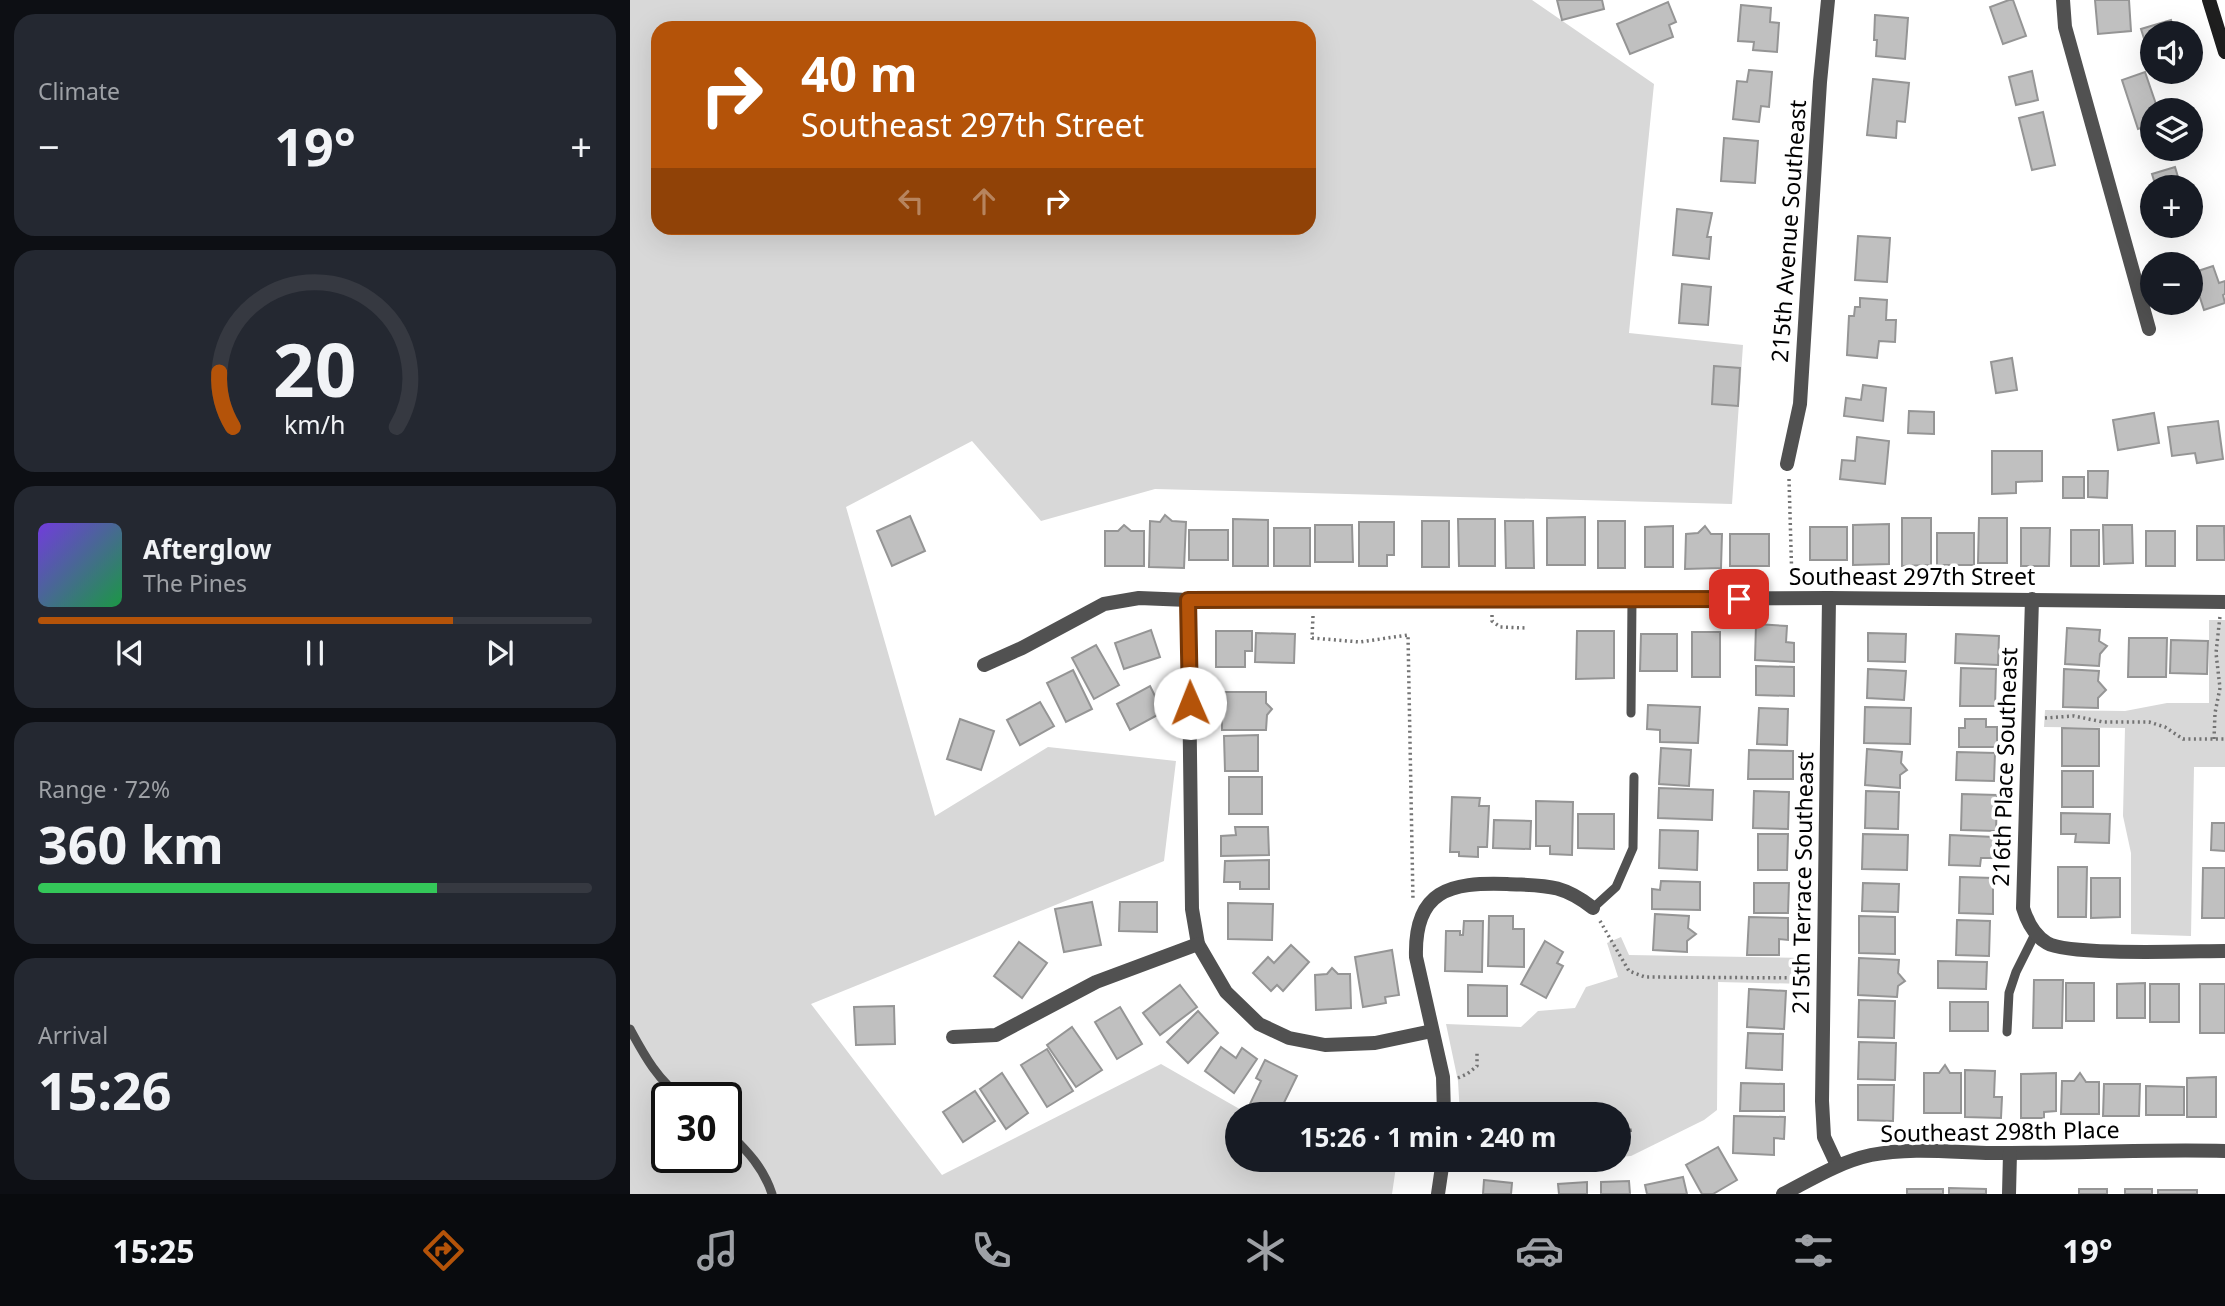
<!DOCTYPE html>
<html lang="en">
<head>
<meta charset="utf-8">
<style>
  body { margin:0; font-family:"Noto Sans",sans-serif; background:#242831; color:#f1f3f6; height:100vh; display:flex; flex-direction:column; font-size:26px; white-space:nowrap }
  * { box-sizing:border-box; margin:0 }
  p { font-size:23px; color:#9ea1a6 }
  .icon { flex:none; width:38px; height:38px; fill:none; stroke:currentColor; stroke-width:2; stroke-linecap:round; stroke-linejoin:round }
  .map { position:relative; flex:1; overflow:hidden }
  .side { display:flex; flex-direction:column; gap:14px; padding:14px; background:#0d0f14; width:630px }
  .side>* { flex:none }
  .banner { position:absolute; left:21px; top:21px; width:665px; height:214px; border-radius:21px; box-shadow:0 7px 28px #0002; background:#b45309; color:#fff; overflow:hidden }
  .tools { position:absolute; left:1510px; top:21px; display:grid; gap:14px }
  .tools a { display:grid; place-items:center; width:63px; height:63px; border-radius:50%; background:#171b24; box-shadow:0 7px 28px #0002; font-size:35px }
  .speed { position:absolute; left:21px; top:1082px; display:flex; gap:14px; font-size:35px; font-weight:700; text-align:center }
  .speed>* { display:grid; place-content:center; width:91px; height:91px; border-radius:50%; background:#171b24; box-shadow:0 7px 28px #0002; line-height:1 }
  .speed .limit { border:4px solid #111; border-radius:10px; background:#fff; color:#111 }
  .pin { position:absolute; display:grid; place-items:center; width:60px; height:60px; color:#fff; margin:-30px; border-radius:14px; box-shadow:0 4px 10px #0006 }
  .me { position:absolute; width:77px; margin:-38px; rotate:359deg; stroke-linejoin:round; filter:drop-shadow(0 0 5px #0008) }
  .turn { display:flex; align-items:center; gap:24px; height:147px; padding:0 35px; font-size:32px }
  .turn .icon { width:91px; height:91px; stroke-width:2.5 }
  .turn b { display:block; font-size:49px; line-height:60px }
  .lanes { display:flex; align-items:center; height:66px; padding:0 35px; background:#0003; justify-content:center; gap:35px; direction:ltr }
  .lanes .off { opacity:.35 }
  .big { font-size:52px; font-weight:700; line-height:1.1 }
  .side .card { flex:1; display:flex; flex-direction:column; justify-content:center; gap:10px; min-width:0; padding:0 24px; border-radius:21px; background:#242831 }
  .side .dial { align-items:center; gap:0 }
  .dial svg { height:182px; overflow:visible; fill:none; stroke:#363941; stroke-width:7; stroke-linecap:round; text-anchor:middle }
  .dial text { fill:#f1f3f6; stroke:none }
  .song { display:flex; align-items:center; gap:21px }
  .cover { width:84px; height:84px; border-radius:10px; background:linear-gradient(135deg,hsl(260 70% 55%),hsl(140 70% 35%)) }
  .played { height:7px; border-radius:4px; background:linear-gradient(90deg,#b45309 75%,#363941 75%) }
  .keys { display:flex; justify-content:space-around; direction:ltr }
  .heat { display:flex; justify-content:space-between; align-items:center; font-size:38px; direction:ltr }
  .charge { height:10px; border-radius:5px; background:linear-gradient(90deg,#34c759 72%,#363941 0) }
  .trip { position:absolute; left:595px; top:1102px; width:406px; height:70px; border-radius:35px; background:#171b24; box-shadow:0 7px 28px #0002; font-weight:700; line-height:70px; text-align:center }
  .tab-bar { display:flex; height:112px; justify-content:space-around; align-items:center; background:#090b0e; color:#9ea1a6 }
  .tab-bar .icon { width:49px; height:49px }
  .tab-bar .selected { color:#b45309 }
  .tab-bar b { font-size:32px; color:#f1f3f6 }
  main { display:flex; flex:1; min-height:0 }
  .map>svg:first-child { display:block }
</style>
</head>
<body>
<main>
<section class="side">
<div class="card"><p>Climate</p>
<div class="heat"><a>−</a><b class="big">19°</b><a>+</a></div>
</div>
<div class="card dial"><svg viewBox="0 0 100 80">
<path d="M14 69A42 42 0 1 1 86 69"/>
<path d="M14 69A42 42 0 0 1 8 45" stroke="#b45309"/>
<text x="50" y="56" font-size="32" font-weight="700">20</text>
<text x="50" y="72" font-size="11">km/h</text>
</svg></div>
<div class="card">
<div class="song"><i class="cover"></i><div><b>Afterglow</b><p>The Pines</p></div></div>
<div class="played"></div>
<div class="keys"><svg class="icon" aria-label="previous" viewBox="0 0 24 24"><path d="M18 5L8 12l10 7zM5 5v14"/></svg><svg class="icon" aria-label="pause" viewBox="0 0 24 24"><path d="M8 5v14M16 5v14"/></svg><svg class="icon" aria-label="next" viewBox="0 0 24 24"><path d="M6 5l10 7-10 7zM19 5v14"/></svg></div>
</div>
<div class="card"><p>Range · 72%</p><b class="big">360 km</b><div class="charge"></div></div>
<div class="card"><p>Arrival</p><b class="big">15:26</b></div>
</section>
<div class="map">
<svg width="1595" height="1194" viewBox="0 0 1595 1194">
  <rect width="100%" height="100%" fill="#fff"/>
  <g fill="#d8d8d8" fill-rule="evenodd">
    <path d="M0 0H902L1024 84 999 333 1113 345 1102 504 525 489 411 521 342 441 216 507 305 816 418 747 546 761 534 861 181 1004 312 1175 531 1064 620 1115H607V1160H767L762 1194H0ZM28 28H679V228H28ZM37 1097H96V1157H37Z"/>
    <path d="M1579 620H1595V767H1564L1561 936 1501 934V853L1493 816 1495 728 1414 727 1415 710 1495 711 1537 703H1579Z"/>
    <path d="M991 937 999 955 1177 958 1176 984 1088 982 1087 1110 1074 1120 1001 1156 989 1157V1115H830L828 1081 816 1024 891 1027 908 1011 945 1008 956 987 988 977 977 943Z"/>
  </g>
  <g fill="#c0c0c0" stroke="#959595" stroke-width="2">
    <path d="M927 0H972L974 9 932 20Z"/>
    <path d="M1379 0H1383L1396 36 1373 44 1360 7Z"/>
    <path d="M1465 0H1499L1501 31 1468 34Z"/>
    <path d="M1038 2 1046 22 1039 25 1043 37 1000 54 987 24Z"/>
    <path d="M1111 5 1141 8 1140 22 1149 23 1147 52 1123 50 1124 42 1108 41Z"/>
    <path d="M1245 15 1278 18 1275 59 1246 56 1247 40H1244Z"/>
    <path d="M1541 20 1544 33H1522V43L1516 45 1511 29Z"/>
    <path d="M1119 70 1142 72 1139 107 1131 106 1129 122 1103 119 1107 81 1117 82Z"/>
    <path d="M1402 71 1408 100 1386 105 1379 77Z"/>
    <path d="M1515 72 1528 110H1522V124L1508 129 1492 80Z"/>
    <path d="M1243 79 1279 83 1275 122 1267 121 1266 138 1237 135Z"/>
    <path d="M1413 112 1425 165 1402 170 1389 118Z"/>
    <path d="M1094 138 1128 141 1125 183 1091 181Z"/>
    <path d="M1545 167 1551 187H1526L1522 174Z"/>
    <path d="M1047 209 1082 213 1077 237H1081L1079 259 1043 255Z"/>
    <path d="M1228 236 1260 238 1257 282 1225 280Z"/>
    <path d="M1583 266 1589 283 1595 281V294L1593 295 1595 303 1574 310 1562 273Z"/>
    <path d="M1052 284 1081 287 1078 325 1049 323Z"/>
    <path d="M1230 298 1257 300 1256 320H1266L1265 342 1249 341 1247 358 1217 355 1219 316H1224L1225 307H1230Z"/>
    <path d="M1382 358 1387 390 1366 393 1361 362Z"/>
    <path d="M1084 366 1110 368 1108 406 1082 404Z"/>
    <path d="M1233 385 1256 388 1253 421 1214 416 1216 398 1231 400Z"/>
    <path d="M1279 411 1304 412V434L1278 433Z"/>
    <path d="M1524 413 1529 443 1488 450 1483 420Z"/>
    <path d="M1588 421 1593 459 1567 463 1565 453 1542 456 1538 427Z"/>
    <path d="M1227 437 1259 441 1255 484 1210 479 1212 460 1225 461Z"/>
    <path d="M1362 451H1412V481L1386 482V493L1362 494Z"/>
    <path d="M1458 471H1478L1477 498 1458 497Z"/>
    <rect x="1433" y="477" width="21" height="21"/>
    <path d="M535 515 542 521 556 522 554 568 519 567 520 521 530 522Z"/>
    <path d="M280 516 295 551 262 566 247 531Z"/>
    <path d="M955 517V565H917V518Z"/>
    <path d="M1272 518H1301V565L1272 566Z"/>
    <path d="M1349 518H1377V563H1348Z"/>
    <path d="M603 519 638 520V566H603Z"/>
    <path d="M828 519H865V566H829Z"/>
    <rect x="792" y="521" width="27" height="46"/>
    <path d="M875 521H903L904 568H876Z"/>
    <rect x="968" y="521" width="27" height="47"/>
    <path d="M729 522H764V555H757V566H729Z"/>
    <path d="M1259 524V564L1223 565V525Z"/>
    <path d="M494 525 501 531H514V566H475V531H488Z"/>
    <path d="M685 525H722L723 562H685Z"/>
    <path d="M1473 525H1502L1503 563 1474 564Z"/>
    <path d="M1043 526V567H1015V527Z"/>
    <path d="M1075 526 1081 534H1092L1091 568 1055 569 1056 534 1068 533Z"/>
    <path d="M1567 526H1594L1595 560H1567Z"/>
    <rect x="1180" y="527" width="37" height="33"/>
    <rect x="644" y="528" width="36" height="38"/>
    <path d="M1391 528H1420L1419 566H1391Z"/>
    <rect x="559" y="530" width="39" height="30"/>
    <rect x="1441" y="530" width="28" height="36"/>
    <rect x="1516" y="531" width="29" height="35"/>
    <rect x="1307" y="533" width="37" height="32"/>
    <rect x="1100" y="534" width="39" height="32"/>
    <path d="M1126 624 1157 626 1156 642 1164 643V662L1125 660Z"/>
    <path d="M1437 628 1470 630 1469 641 1477 646 1470 654 1469 666 1435 664Z"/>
    <path d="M521 630 530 657 494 669 485 643Z"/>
    <path d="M586 631H622V651H615V667H586Z"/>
    <path d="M947 631H984V678L946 679Z"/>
    <rect x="1062" y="632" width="28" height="45"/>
    <path d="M626 633 665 634 664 663 625 662Z"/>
    <path d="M1238 633 1276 634 1275 662 1238 661Z"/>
    <path d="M1011 634H1047V671H1010Z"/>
    <path d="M1326 634 1369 636 1368 665 1325 663Z"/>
    <path d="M1499 638H1537L1536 677H1498Z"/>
    <path d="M1541 640 1578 641 1577 674 1540 673Z"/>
    <path d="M466 645 489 685 464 699 442 658Z"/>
    <path d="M1126 666 1164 667V696L1126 695Z"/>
    <path d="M1331 668 1366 669 1365 706H1330Z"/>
    <path d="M1238 669 1276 671 1274 700 1237 698Z"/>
    <path d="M1434 669 1469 671 1468 681 1476 690 1468 698V708L1433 707Z"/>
    <path d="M443 670 462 709 436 722 417 683Z"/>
    <path d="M520 686 533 712 500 730 487 704Z"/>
    <path d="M592 692H636V703L642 709 637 715 636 730H592Z"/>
    <path d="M410 702 424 726 390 745 377 720Z"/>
    <path d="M1018 705 1070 707 1068 743 1030 742V730L1017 729Z"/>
    <path d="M1235 707 1281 708 1280 744 1234 743Z"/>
    <path d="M1129 708 1158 709 1157 745 1127 744Z"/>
    <path d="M330 719 364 731 351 770 317 759Z"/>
    <path d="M1335 719H1356V727H1367V747H1329V728H1335Z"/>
    <path d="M1432 728 1469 729V766H1432Z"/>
    <path d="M628 735V771H595L594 736Z"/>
    <path d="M1031 748 1061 750 1059 786 1029 784Z"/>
    <path d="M1237 749 1272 752 1271 763 1277 770 1270 775V788L1235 785Z"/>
    <path d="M1119 750 1163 751V779H1118Z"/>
    <path d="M1327 752 1365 753 1364 781 1326 780Z"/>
    <rect x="1432" y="771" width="31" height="36"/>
    <rect x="599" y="777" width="33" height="37"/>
    <path d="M1029 788 1083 790 1082 820 1028 818Z"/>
    <path d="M1124 791 1159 792 1158 829 1123 828Z"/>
    <path d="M1236 791 1269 792 1268 829 1235 828Z"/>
    <path d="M1332 794 1367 795 1366 831 1331 830Z"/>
    <path d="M822 797 850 798 849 806H859L857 847H848V857L829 856V852H820Z"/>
    <path d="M906 801 943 802 942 855 920 854V846H906Z"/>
    <path d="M1431 813 1480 814 1479 843 1445 842 1446 834H1431Z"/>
    <path d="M948 814H984V849L948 848Z"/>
    <path d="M864 820 901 821 900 849 863 848Z"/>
    <path d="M1582 823H1595V851L1581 850Z"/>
    <path d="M605 827H638L639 855 591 856V836L606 835Z"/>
    <path d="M1030 830 1068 831 1067 870 1029 868Z"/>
    <path d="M1128 834H1158L1157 870H1128Z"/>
    <path d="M1233 834 1278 835 1277 870 1232 869Z"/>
    <path d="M1320 835 1364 837 1363 858H1351L1350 866 1319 865Z"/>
    <path d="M639 860V889H610V882H594L595 861Z"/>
    <path d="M1428 867H1457L1456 917H1428Z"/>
    <path d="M1573 868H1595V918H1572Z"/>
    <path d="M1330 877 1363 878V914L1329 913Z"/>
    <path d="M1461 878H1490V917L1461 918Z"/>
    <path d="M1031 881 1070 882V910L1022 909V889L1030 890Z"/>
    <path d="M1124 883H1159L1158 913H1124Z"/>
    <path d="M1233 883 1269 884 1268 912 1232 911Z"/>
    <path d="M462 902 471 945 434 952 425 909Z"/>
    <path d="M490 902H527V932L489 931Z"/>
    <path d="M598 903 643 904 642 940 598 939Z"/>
    <path d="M1025 914 1059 916 1058 928 1066 934 1057 941V952L1023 950Z"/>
    <path d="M859 916H883V929H894V967L858 966Z"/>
    <path d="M1229 916 1265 917V954L1229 953Z"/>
    <path d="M1119 917 1158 918V940L1149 939V955H1117Z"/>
    <path d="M1327 920 1360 921 1359 956 1326 955Z"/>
    <path d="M834 921H853L852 972 815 971 816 931H830V935H833Z"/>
    <path d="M915 941 933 952 927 963 933 966 916 998 891 984Z"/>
    <path d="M389 942 417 963 392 998 364 976Z"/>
    <path d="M661 945 679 962 653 991 647 985 641 991 623 973 638 957 644 963Z"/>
    <path d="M762 950 769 995 755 997 756 1003 733 1007 725 957Z"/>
    <path d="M1229 958 1269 960 1268 973 1275 981 1268 986 1267 997 1228 995Z"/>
    <path d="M1308 961 1357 962 1356 989 1308 988Z"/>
    <path d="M702 968 708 974H720L721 1008 686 1010 685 975 697 974Z"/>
    <path d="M1404 980H1433L1432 1028H1403Z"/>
    <rect x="1436" y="983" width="28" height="38"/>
    <path d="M1515 983V1018H1487V984Z"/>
    <rect x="1520" y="984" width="29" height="38"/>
    <rect x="1570" y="984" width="25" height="49"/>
    <path d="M550 985 567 1007 530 1035 513 1013Z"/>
    <path d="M838 985 877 986V1016H838Z"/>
    <path d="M1119 989 1156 991 1154 1029 1117 1027Z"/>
    <path d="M1229 1000 1265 1001 1264 1038 1228 1037Z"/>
    <rect x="1320" y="1002" width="38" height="29"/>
    <path d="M264 1006 265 1044 226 1045 224 1007Z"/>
    <path d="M490 1007 512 1044 487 1059 465 1022Z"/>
    <path d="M568 1011 588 1033 558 1063 537 1042Z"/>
    <path d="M442 1027 472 1070 446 1087 417 1045Z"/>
    <path d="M1118 1033 1153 1034 1152 1070 1116 1068Z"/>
    <path d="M1229 1042 1266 1043 1265 1080 1228 1079Z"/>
    <path d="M591 1047 606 1058 612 1048 627 1059 604 1093 575 1071Z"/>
    <path d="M417 1049 443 1091 417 1107 391 1065Z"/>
    <path d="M635 1060 667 1076 648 1115H637L619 1106 631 1081 626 1078Z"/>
    <path d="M1315 1065 1320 1073H1331V1113H1294V1073H1309Z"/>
    <path d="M1335 1070 1365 1071 1364 1097H1372L1371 1118 1335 1117Z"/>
    <path d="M372 1073 398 1113 376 1129 350 1089Z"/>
    <path d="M1426 1073V1111L1414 1112V1118H1391V1074Z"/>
    <path d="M1450 1073 1456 1082H1469V1114H1431L1432 1081H1444Z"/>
    <path d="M1586 1077V1117H1557V1078Z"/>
    <path d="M1111 1083 1154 1084V1111H1110Z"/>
    <path d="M1474 1084H1510L1509 1116H1473Z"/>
    <path d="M1228 1085H1264L1263 1121 1228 1120Z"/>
    <path d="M1516 1086 1554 1087V1115H1516Z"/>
    <path d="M345 1091 365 1121 333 1142 313 1112Z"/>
    <path d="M1104 1116 1155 1117 1154 1139 1144 1138V1155L1103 1153Z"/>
    <path d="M1088 1147 1107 1180 1083 1194H1072L1056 1165Z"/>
    <path d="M1053 1177 1057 1194H1017L1015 1185Z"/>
    <path d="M854 1180 882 1183 881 1194H853Z"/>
    <path d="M999 1181 1000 1194H971V1182Z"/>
    <path d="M957 1182V1194H929L928 1184Z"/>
    <path d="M1319 1188 1356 1189V1194H1319Z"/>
    <rect x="1277" y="1189" width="36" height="5"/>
    <rect x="1449" y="1189" width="28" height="5"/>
    <rect x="1495" y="1189" width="27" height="5"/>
    <rect x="1528" y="1190" width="39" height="4"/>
  </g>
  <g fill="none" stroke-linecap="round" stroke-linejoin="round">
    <g stroke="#737373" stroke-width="3.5" stroke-dasharray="2 3.5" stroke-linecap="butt">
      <path d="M1159 479 1162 583"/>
      <path d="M862 615V621L870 627 897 628"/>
      <path d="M683 616 682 638 730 642 778 635 783 901"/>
      <path d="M1415 718 1444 716 1473 722H1519L1535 727 1553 739H1595"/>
      <path d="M1584 739 1585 713 1590 688 1586 653 1590 616"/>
      <path d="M970 921 999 971 1015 977 1177 978"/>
      <path d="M828 1078 837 1074 847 1066V1052"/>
      <path d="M989 1133 1002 1130"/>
    </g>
    <g stroke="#515151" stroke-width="9">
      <path d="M1001 713 1002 599"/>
      <path d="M963 908 986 887 1003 848 1004 777"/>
      <path d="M0 1029C13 1053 29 1083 53 1097"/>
      <path d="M1377 1032 1379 993 1386 972 1406 932"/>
      <path d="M96 1130C116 1150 133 1166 142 1194"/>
    </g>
    <g stroke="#515151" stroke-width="14">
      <path d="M1433 0 1435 27 1519 329"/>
      <path d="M1157 464 1170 404 1190 82 1198 0"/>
      <path d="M1199 598 1192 1101 1194 1137 1207 1165"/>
      <path d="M1402 599 1393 908C1397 921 1405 936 1417 943 1439 956 1562 951 1595 951"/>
      <path d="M558 600 562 909 568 944 596 992 629 1024 659 1038 695 1045 745 1043 802 1031"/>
      <path d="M354 665 392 648 474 604 509 598 558 600 1199 598 1595 602"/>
      <path d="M323 1037 366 1035 466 982 568 944"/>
      <path d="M814 1115 813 1077 786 957C784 890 820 882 877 884 915 886 931 883 963 908"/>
      <path d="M808 1194 813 1160"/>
      <path d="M1153 1194C1182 1179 1209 1162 1241 1155 1286 1146 1335 1154 1381 1153 1452 1153 1523 1149 1595 1151"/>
      <path d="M1379 1194 1380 1153"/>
    </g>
    <path stroke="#1e1e1e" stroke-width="14" d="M1579 0 1595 52"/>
  </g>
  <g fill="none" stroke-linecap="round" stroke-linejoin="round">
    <g stroke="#753606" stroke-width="18">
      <path id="route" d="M560 703 558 600 1109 599"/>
    </g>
    <use href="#route" stroke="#b45309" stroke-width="12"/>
  </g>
  <g text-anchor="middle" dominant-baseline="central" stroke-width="7" stroke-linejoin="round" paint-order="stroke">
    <g font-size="23" fill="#000" stroke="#fff">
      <text transform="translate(1158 231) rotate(-86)">215th Avenue Southeast</text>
      <text x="1282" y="576">Southeast 297th Street</text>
      <text transform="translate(1374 767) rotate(-88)">216th Place Southeast</text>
      <text transform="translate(1172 883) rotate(-89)">215th Terrace Southeast</text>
      <text transform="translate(1370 1131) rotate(-1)">Southeast 298th Place</text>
    </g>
  </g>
</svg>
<div class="tools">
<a><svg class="icon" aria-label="sound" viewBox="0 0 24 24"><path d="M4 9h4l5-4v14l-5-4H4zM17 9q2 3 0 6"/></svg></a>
<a><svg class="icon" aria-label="layers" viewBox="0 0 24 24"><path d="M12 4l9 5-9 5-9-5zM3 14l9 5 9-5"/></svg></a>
<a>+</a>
<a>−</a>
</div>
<div class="speed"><div class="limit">30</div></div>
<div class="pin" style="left:1109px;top:599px;background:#d93025"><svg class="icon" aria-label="arrive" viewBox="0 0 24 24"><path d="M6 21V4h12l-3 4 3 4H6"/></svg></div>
<svg class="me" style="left:560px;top:703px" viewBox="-20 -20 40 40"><circle r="19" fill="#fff"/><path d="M0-13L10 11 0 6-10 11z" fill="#b45309"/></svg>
<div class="trip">15:26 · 1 min · 240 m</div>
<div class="banner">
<div class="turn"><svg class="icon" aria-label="right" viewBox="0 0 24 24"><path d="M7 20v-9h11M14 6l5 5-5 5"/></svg><div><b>40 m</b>Southeast 297th Street</div></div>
<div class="lanes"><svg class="icon off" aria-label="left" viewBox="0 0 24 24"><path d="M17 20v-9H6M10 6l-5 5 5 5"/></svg><svg class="icon off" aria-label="ahead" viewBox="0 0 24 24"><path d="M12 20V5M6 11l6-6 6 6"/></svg><svg class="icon" aria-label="right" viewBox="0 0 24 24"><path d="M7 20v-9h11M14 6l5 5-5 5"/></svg></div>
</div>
</div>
</main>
<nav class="tab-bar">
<b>15:25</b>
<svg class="icon selected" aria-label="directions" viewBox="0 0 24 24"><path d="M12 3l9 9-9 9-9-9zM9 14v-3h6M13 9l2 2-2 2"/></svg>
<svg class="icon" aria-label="music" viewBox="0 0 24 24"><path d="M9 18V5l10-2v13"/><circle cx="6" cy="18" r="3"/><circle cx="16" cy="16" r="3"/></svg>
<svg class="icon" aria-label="phone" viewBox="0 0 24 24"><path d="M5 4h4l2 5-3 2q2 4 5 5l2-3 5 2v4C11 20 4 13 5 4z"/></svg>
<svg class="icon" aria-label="climate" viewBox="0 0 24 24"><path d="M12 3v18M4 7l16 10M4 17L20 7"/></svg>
<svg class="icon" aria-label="car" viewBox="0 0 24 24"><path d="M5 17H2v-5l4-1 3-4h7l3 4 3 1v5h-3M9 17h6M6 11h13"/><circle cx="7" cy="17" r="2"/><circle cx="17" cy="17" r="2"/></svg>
<svg class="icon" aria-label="filters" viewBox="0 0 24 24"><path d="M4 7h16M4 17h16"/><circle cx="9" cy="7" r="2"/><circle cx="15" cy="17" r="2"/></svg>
<b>19°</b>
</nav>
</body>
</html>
